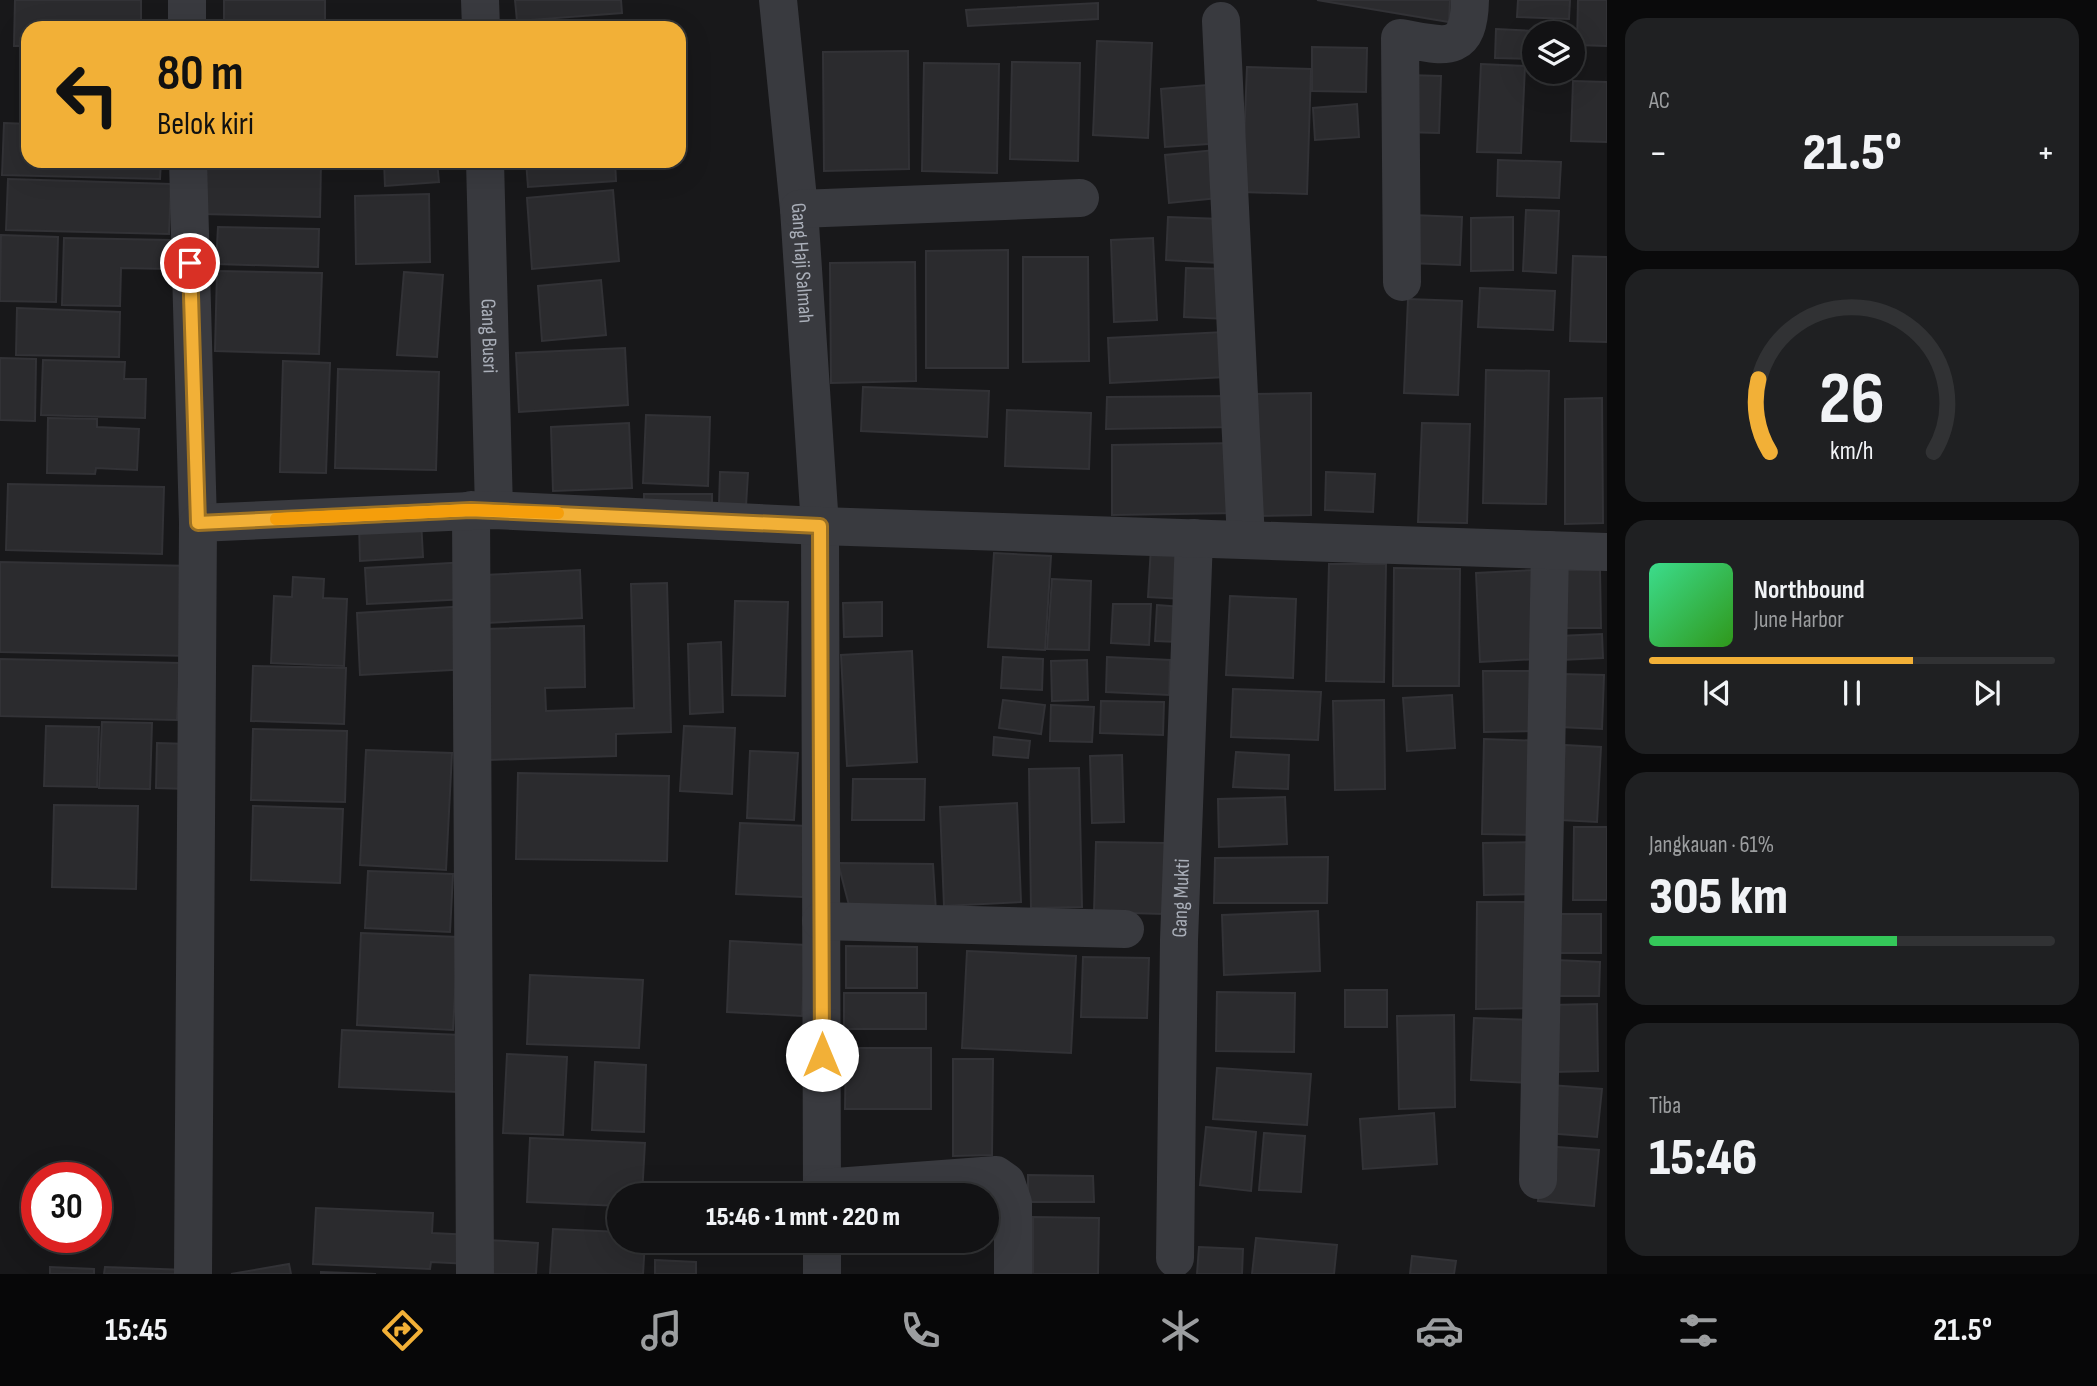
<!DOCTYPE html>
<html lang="id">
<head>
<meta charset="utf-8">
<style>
  body { margin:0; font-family:"Sofia Sans Condensed",sans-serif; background:#1f2022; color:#f1f3f6; height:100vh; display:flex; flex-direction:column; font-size:26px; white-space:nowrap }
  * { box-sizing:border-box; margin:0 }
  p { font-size:23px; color:#9c9ea0 }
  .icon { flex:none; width:38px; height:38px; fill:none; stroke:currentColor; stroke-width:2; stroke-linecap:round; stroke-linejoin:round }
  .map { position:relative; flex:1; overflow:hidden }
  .panel { display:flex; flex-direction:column; gap:18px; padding:18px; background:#0a0a0b; width:490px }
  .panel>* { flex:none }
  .hud { position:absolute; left:21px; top:21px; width:665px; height:147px; border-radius:21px; box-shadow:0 7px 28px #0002,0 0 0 2px #313234; background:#f2b037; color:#111; overflow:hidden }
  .buttons { position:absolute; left:1522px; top:21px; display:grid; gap:14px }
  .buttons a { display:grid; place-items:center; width:63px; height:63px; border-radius:50%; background:#121214; box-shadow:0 7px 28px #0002,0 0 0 2px #313234; font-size:35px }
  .speed { position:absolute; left:21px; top:1162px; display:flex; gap:14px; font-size:35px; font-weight:700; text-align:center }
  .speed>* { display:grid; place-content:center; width:91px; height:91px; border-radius:50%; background:#121214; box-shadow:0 7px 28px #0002,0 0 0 2px #313234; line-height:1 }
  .speed .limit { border:10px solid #d22; background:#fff; color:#111 }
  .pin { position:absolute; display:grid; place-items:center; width:60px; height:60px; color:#fff; margin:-30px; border:4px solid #fff; border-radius:50%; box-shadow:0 2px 7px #0007 }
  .me { position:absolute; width:77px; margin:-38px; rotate:0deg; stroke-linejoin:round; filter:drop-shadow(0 0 5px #0008) }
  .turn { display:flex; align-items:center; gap:24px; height:147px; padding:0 21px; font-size:32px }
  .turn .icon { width:91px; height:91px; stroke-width:2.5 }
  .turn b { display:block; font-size:49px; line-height:60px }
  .big { font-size:52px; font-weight:800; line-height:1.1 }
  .panel .card { flex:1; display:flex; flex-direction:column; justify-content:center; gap:10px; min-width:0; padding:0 24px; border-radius:21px; background:#1f2022 }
  .panel .dial { align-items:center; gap:0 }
  .dial svg { height:182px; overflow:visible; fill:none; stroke:#313234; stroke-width:7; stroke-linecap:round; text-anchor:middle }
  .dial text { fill:#f1f3f6; stroke:none }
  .song { display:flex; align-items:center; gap:21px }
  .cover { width:84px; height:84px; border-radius:10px; background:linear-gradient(135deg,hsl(150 70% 55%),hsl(110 70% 35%)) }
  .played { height:7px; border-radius:4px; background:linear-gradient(90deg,#f2b037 65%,#313234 65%) }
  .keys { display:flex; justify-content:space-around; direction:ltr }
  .heat { display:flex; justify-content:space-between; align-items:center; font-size:38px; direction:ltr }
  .charge { height:10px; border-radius:5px; background:linear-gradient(90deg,#34c759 61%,#313234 0) }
  .trip { position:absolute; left:607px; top:1183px; width:392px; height:70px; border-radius:35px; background:#121214; box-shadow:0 7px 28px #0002,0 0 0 2px #313234; font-weight:800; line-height:70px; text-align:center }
  .dock { display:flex; height:112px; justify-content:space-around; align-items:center; background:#070708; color:#9c9ea0 }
  .dock .icon { width:49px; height:49px }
  .dock .current { color:#f2b037 }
  .dock b { font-size:32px; color:#f1f3f6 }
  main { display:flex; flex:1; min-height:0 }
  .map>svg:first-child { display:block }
</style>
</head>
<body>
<main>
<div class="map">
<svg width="1607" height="1274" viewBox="0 0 1607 1274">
  <rect width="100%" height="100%" fill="#18181a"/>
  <g fill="#2b2b2e" stroke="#323236" stroke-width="2">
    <path d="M15 0H141V28H28V46H14Z"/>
    <rect x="224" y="0" width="101" height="28"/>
    <path d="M515 0H621L622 13 517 21Z"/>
    <path d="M1317 0H1450L1449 22Z"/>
    <path d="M1518 0H1570L1569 19 1517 17Z"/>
    <path d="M1578 0H1607V46L1577 45Z"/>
    <path d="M1098 3V19L968 26 966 10Z"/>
    <path d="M1496 29 1556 32V33H1535V59L1495 58Z"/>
    <path d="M1097 41 1152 43 1148 138 1093 135Z"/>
    <path d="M1312 47 1367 48 1366 92 1312 91Z"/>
    <path d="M908 51 909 169 824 171 823 52Z"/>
    <path d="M28 61V122H26Z"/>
    <path d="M1012 62 1080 63 1078 161 1010 159Z"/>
    <path d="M924 63 999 64 997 173 922 171Z"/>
    <path d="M1481 64 1525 66 1521 153 1477 152Z"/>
    <path d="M1247 67 1311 69 1307 194 1242 192Z"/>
    <path d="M1406 75 1441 76 1439 133 1403 132Z"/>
    <path d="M1573 81 1607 82V142L1571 141Z"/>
    <path d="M1219 84 1223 143 1165 147 1161 89Z"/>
    <path d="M1357 104 1359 137 1315 140 1313 108Z"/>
    <path d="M4 123 28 124V161H161L160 179 2 175Z"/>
    <path d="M1215 150 1218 198 1169 203 1165 155Z"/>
    <path d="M1498 160 1561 162 1559 198 1497 196Z"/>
    <path d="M204 161H321L320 217 202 214Z"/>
    <path d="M384 161H437L439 182 385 186Z"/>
    <path d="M526 161H615L616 181 528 187Z"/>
    <path d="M8 179 171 184 169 234 6 230Z"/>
    <path d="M613 190 619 261 532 269 527 198Z"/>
    <path d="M429 194 430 262 356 264 355 196Z"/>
    <path d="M1526 210 1559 211 1556 273 1523 271Z"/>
    <path d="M1411 215 1462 217 1460 265 1408 263Z"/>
    <path d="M1168 217 1221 219 1219 263 1166 260Z"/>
    <path d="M1513 217V270L1471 271V218Z"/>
    <path d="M218 227 319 229 318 267 216 264Z"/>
    <path d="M1 235 58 237 56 302 0 301Z"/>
    <path d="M64 238 171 240 170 269 121 268 120 306 62 305Z"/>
    <path d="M1153 238 1157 320 1114 322 1111 240Z"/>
    <path d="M1008 250V368H926V251Z"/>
    <path d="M1573 256 1607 257V342L1570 341Z"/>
    <path d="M1023 257H1088L1089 361 1023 362Z"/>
    <path d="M915 262 916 381 831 383 830 263Z"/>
    <path d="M1186 268 1230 269 1228 319 1184 317Z"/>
    <path d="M217 271 322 273 319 354 215 351Z"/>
    <path d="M404 272 443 275 437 357 397 355Z"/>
    <path d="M601 280 606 335 542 341 538 286Z"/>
    <path d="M1480 288 1555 291 1553 330 1478 327Z"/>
    <path d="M1408 299 1462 301 1458 395 1404 393Z"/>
    <path d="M17 308 120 312 119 357 16 355Z"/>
    <path d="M1224 332 1226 377 1110 383 1108 338Z"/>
    <path d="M625 348 628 405 519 412 516 353Z"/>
    <path d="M0 358 36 359 35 421 0 420Z"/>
    <path d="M43 360 125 362 124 379H146L145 418 41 415Z"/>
    <path d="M283 361 330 363 326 473 280 472Z"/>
    <path d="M338 369 439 372 436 470 335 468Z"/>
    <path d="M1486 370 1549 371 1546 504 1483 503Z"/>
    <path d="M863 387 989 391 987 437 861 431Z"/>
    <path d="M1311 393V515L1250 516 1249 394Z"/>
    <path d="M1235 396V427L1106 429 1107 397Z"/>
    <path d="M1602 398 1603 523 1565 524V399Z"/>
    <path d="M1007 410 1091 413 1089 469 1005 466Z"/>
    <path d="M646 415 710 417 708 486 643 483Z"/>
    <path d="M48 418 97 419V427L139 429 137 470 96 468 95 474 47 473Z"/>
    <path d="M629 423 632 488 553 491 551 427Z"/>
    <path d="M1422 423 1470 424 1467 523 1418 522Z"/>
    <path d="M1238 443V513L1112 515V445Z"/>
    <path d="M720 472 748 473 746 506 719 505Z"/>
    <path d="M1326 472 1375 474 1373 512 1325 510Z"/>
    <path d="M8 484 164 487 162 554 6 550Z"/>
    <rect x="644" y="494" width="68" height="16"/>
    <path d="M421 520 423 557 360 561 359 523Z"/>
    <path d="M1151 547 1187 550 1184 599 1148 597Z"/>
    <path d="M994 553 1051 556 1045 650 988 647Z"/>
    <path d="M0 562 194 566 191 656 0 652Z"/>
    <path d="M467 562 468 599 367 604 365 568Z"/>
    <path d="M1329 564H1386L1384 682 1326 681Z"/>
    <path d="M1394 568 1460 569 1459 686H1393Z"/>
    <path d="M580 570 582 618 486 623 484 575Z"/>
    <path d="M1534 570 1538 659 1480 662 1476 573Z"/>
    <path d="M1558 570H1600L1601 628H1558Z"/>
    <path d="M293 577 324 579 323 598 347 599 344 666 271 663 274 596 292 597Z"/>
    <path d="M1052 579 1091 581 1089 650 1047 649Z"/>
    <path d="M667 583 671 732 616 734V756L488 760 485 629 584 626 585 687 545 688 546 711 634 708 631 584Z"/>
    <path d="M1230 596 1296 599 1293 678 1226 675Z"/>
    <path d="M735 601 788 602 785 696 732 695Z"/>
    <path d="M882 602V636L844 637 843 603Z"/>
    <path d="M1113 604H1151L1149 645 1111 643Z"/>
    <path d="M1157 605 1182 607 1179 642 1155 641Z"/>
    <path d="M467 606 470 669 360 675 357 613Z"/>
    <path d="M1602 634 1603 658 1561 660 1559 636Z"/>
    <path d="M721 642 723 712 690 714 688 644Z"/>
    <path d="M912 651 917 762 847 766 841 655Z"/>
    <path d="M1003 657 1043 659 1042 690 1001 688Z"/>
    <path d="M1107 657 1170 660 1169 695 1106 692Z"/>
    <path d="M0 659 180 663 177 720 0 716Z"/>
    <path d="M1087 660 1088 700 1052 701 1051 661Z"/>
    <path d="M253 666 346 668 344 724 251 721Z"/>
    <path d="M1483 671H1546V731L1484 732Z"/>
    <path d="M1562 674 1604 675 1602 729 1560 727Z"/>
    <path d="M1233 689 1321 692 1318 740 1231 737Z"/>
    <path d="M1452 695 1455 748 1407 751 1403 698Z"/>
    <path d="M1003 700 1045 705 1041 734 999 728Z"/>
    <path d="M1384 700 1385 789 1335 790 1333 701Z"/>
    <path d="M1101 701 1164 702 1163 735 1100 733Z"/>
    <path d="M1051 705 1094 707 1092 742 1050 741Z"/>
    <path d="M102 722 152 723 150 789 99 788Z"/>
    <path d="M46 726 99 727 97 787 44 786Z"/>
    <path d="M684 726 735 728 732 794 680 791Z"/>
    <path d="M253 729 347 731 345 802 251 800Z"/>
    <path d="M994 737 1030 741 1028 758 993 755Z"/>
    <path d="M1484 739 1543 741 1541 835 1482 834Z"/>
    <path d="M157 743 190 744 189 789 156 788Z"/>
    <path d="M1565 745 1601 747 1597 822 1561 820Z"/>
    <path d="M366 750 452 753 446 870 360 865Z"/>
    <path d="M750 751 798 753 794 820 747 818Z"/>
    <path d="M1236 752 1289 755 1288 789 1233 787Z"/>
    <path d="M1122 755 1124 822 1092 823 1090 756Z"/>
    <path d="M1079 768 1082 907 1031 908 1029 769Z"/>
    <path d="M518 773 669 776 667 861 516 859Z"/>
    <path d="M853 779H925L924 820H852Z"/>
    <path d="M1285 797 1287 844 1219 847 1218 799Z"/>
    <path d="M1017 803 1021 902 944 906 940 807Z"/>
    <path d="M54 805 138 806 136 889 52 887Z"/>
    <path d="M253 806 343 809 340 883 251 880Z"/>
    <path d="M740 823 807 826 803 897 736 894Z"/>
    <path d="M1574 827H1607V900H1573Z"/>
    <path d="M1096 842 1166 843 1164 914 1094 912Z"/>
    <path d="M1539 842 1540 894 1484 895 1483 843Z"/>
    <path d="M1328 857 1327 903H1214L1215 858Z"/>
    <path d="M838 863 933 864 936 912 851 913Z"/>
    <path d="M368 871 453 874 450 932 365 928Z"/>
    <path d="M1477 902H1538L1537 1008 1476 1009Z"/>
    <path d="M1318 911 1320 971 1224 975 1222 915Z"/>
    <rect x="1560" y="914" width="41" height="39"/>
    <path d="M361 933 458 937 453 1030 357 1025Z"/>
    <path d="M730 941 806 945 802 1016 727 1012Z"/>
    <path d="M846 946 917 947V988H846Z"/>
    <path d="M967 951 1076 956 1071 1053 962 1048Z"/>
    <path d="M1083 957 1149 958 1147 1018 1081 1017Z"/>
    <path d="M1555 960 1600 962 1599 996H1554Z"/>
    <path d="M530 975 643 980 639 1048 527 1044Z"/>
    <rect x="1345" y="990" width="42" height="37"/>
    <path d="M1217 992 1295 993 1294 1052 1216 1051Z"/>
    <rect x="844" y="993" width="82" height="36"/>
    <path d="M1597 1004 1598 1071 1553 1072 1552 1005Z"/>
    <path d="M1454 1015 1455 1107 1399 1109 1397 1016Z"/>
    <path d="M1474 1018 1536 1020 1533 1083 1471 1080Z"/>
    <path d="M342 1030 461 1035 458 1092 339 1087Z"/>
    <path d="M846 1048H931V1109H845Z"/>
    <path d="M507 1054 567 1057 563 1135 503 1133Z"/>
    <path d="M953 1059H993L992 1155 953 1156Z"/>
    <path d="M595 1062 646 1065 644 1132 592 1130Z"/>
    <path d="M1217 1068 1311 1074 1307 1125 1213 1119Z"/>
    <path d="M1550 1085 1602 1089 1597 1137 1546 1133Z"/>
    <path d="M1434 1113 1437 1164 1363 1169 1360 1119Z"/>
    <path d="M1206 1127 1256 1132 1251 1191 1200 1185Z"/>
    <path d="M1264 1133 1305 1136 1301 1192 1259 1190Z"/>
    <path d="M530 1138 645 1143 642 1195H620V1206L527 1202Z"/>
    <path d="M1543 1146 1599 1150 1594 1206 1538 1201Z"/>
    <path d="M1028 1175 1093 1176 1094 1202H1028Z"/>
    <path d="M316 1208 433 1213 432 1233 472 1235 470 1264 431 1262 430 1269 313 1264Z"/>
    <path d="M1033 1217 1099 1218 1098 1274H1033Z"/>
    <path d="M553 1229 620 1232V1241H645L643 1274H550Z"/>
    <path d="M1256 1238 1337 1245 1334 1274H1252Z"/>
    <path d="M487 1240 538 1243 536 1274H486Z"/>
    <path d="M1199 1247 1243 1249 1242 1274H1197Z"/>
    <path d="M1412 1256 1456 1261 1454 1274H1410Z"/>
    <path d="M655 1260 696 1262V1274H655Z"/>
    <path d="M289 1264 291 1274H231Z"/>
    <path d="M50 1267 94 1269V1274H50Z"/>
    <path d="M105 1267 187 1270V1274H104Z"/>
    <path d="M321 1272 376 1274H321Z"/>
  </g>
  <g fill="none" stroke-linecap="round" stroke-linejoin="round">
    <g stroke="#393a3f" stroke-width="38">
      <path d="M187 0V28"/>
      <path d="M480 0 481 28"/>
      <path id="s1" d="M778 0 799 209 820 526 822 1195"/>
      <path d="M1221 21 1246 540"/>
      <path d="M188 161 198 523"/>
      <path id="s2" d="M485 161 494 510"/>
      <path d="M799 209 1080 198"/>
      <path d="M1402 282 1400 38C1444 46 1469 56 1470 0"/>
      <path d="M471 510 475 1274"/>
      <path d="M821 921 1125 929"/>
      <path d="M1538 1180 1550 550"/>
      <path d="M822 1188 996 1175 1006 1182 1013 1203V1274"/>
      <path d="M822 1241V1274"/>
      <path id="s3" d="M1175 1258 1179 940 1194 538"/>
      <path d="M193 1274 198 523 494 510 820 526 1607 552"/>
    </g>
  </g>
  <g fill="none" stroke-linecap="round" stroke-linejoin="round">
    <g stroke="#9d7224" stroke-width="18">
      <path id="route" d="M190 263 198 523 471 510 820 526 822 1055"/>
    </g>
    <use href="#route" stroke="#f2b037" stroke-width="12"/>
    <path stroke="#f59e0b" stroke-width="12" d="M276 519 471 510 558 513"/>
  </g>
  <g text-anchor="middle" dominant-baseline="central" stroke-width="7" stroke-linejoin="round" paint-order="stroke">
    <g font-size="21" fill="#aaafb9" stroke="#131315">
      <text stroke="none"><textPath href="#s1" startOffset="264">Gang Haji Salmah</textPath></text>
      <text stroke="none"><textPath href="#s2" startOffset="175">Gang Busri</textPath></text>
      <text stroke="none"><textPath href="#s3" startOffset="360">Gang Mukti</textPath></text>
    </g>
  </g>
</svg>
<div class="buttons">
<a><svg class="icon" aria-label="layers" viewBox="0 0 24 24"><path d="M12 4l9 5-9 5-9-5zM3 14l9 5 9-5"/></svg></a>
</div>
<div class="speed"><div class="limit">30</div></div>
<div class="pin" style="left:190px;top:263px;background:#d93025"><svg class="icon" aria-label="arrive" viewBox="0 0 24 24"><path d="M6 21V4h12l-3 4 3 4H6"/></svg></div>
<svg class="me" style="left:822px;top:1055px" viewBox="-20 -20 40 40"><circle r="19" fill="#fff"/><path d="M0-13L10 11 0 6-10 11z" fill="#f2b037"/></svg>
<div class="trip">15:46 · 1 mnt · 220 m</div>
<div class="hud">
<div class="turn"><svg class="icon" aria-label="left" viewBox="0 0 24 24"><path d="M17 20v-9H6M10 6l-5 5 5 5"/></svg><div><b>80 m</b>Belok kiri</div></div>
</div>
</div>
<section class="panel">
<div class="card"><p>AC</p>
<div class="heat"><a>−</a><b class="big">21.5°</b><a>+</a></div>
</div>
<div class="card dial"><svg viewBox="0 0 100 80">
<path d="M14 69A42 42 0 1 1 86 69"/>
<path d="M14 69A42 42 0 0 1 9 37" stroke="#f2b037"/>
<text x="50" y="56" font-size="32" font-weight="700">26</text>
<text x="50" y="72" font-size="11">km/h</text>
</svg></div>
<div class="card">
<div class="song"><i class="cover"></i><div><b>Northbound</b><p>June Harbor</p></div></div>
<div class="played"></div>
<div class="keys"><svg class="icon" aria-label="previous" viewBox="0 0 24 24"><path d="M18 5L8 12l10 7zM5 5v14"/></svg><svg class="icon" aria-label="pause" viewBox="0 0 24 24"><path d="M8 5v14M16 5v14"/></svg><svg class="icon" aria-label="next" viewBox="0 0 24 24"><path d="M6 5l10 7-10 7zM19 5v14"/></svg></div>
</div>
<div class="card"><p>Jangkauan · 61%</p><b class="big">305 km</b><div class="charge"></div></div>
<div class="card"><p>Tiba</p><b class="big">15:46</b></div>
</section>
</main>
<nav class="dock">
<b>15:45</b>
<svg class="icon current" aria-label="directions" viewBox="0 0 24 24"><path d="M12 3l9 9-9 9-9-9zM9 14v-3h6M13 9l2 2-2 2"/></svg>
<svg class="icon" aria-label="music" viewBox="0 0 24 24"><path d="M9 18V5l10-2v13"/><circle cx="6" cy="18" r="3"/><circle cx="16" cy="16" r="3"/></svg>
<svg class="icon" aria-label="phone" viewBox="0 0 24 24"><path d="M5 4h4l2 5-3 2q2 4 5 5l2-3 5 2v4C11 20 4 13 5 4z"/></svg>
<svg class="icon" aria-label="climate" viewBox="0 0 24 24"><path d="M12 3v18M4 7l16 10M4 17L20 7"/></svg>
<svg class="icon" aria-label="car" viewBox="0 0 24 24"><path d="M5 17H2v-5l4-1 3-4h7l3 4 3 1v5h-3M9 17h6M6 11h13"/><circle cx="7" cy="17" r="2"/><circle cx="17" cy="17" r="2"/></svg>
<svg class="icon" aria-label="filters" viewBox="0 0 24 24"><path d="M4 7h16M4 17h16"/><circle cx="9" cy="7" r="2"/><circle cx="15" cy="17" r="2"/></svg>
<b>21.5°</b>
</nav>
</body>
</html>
